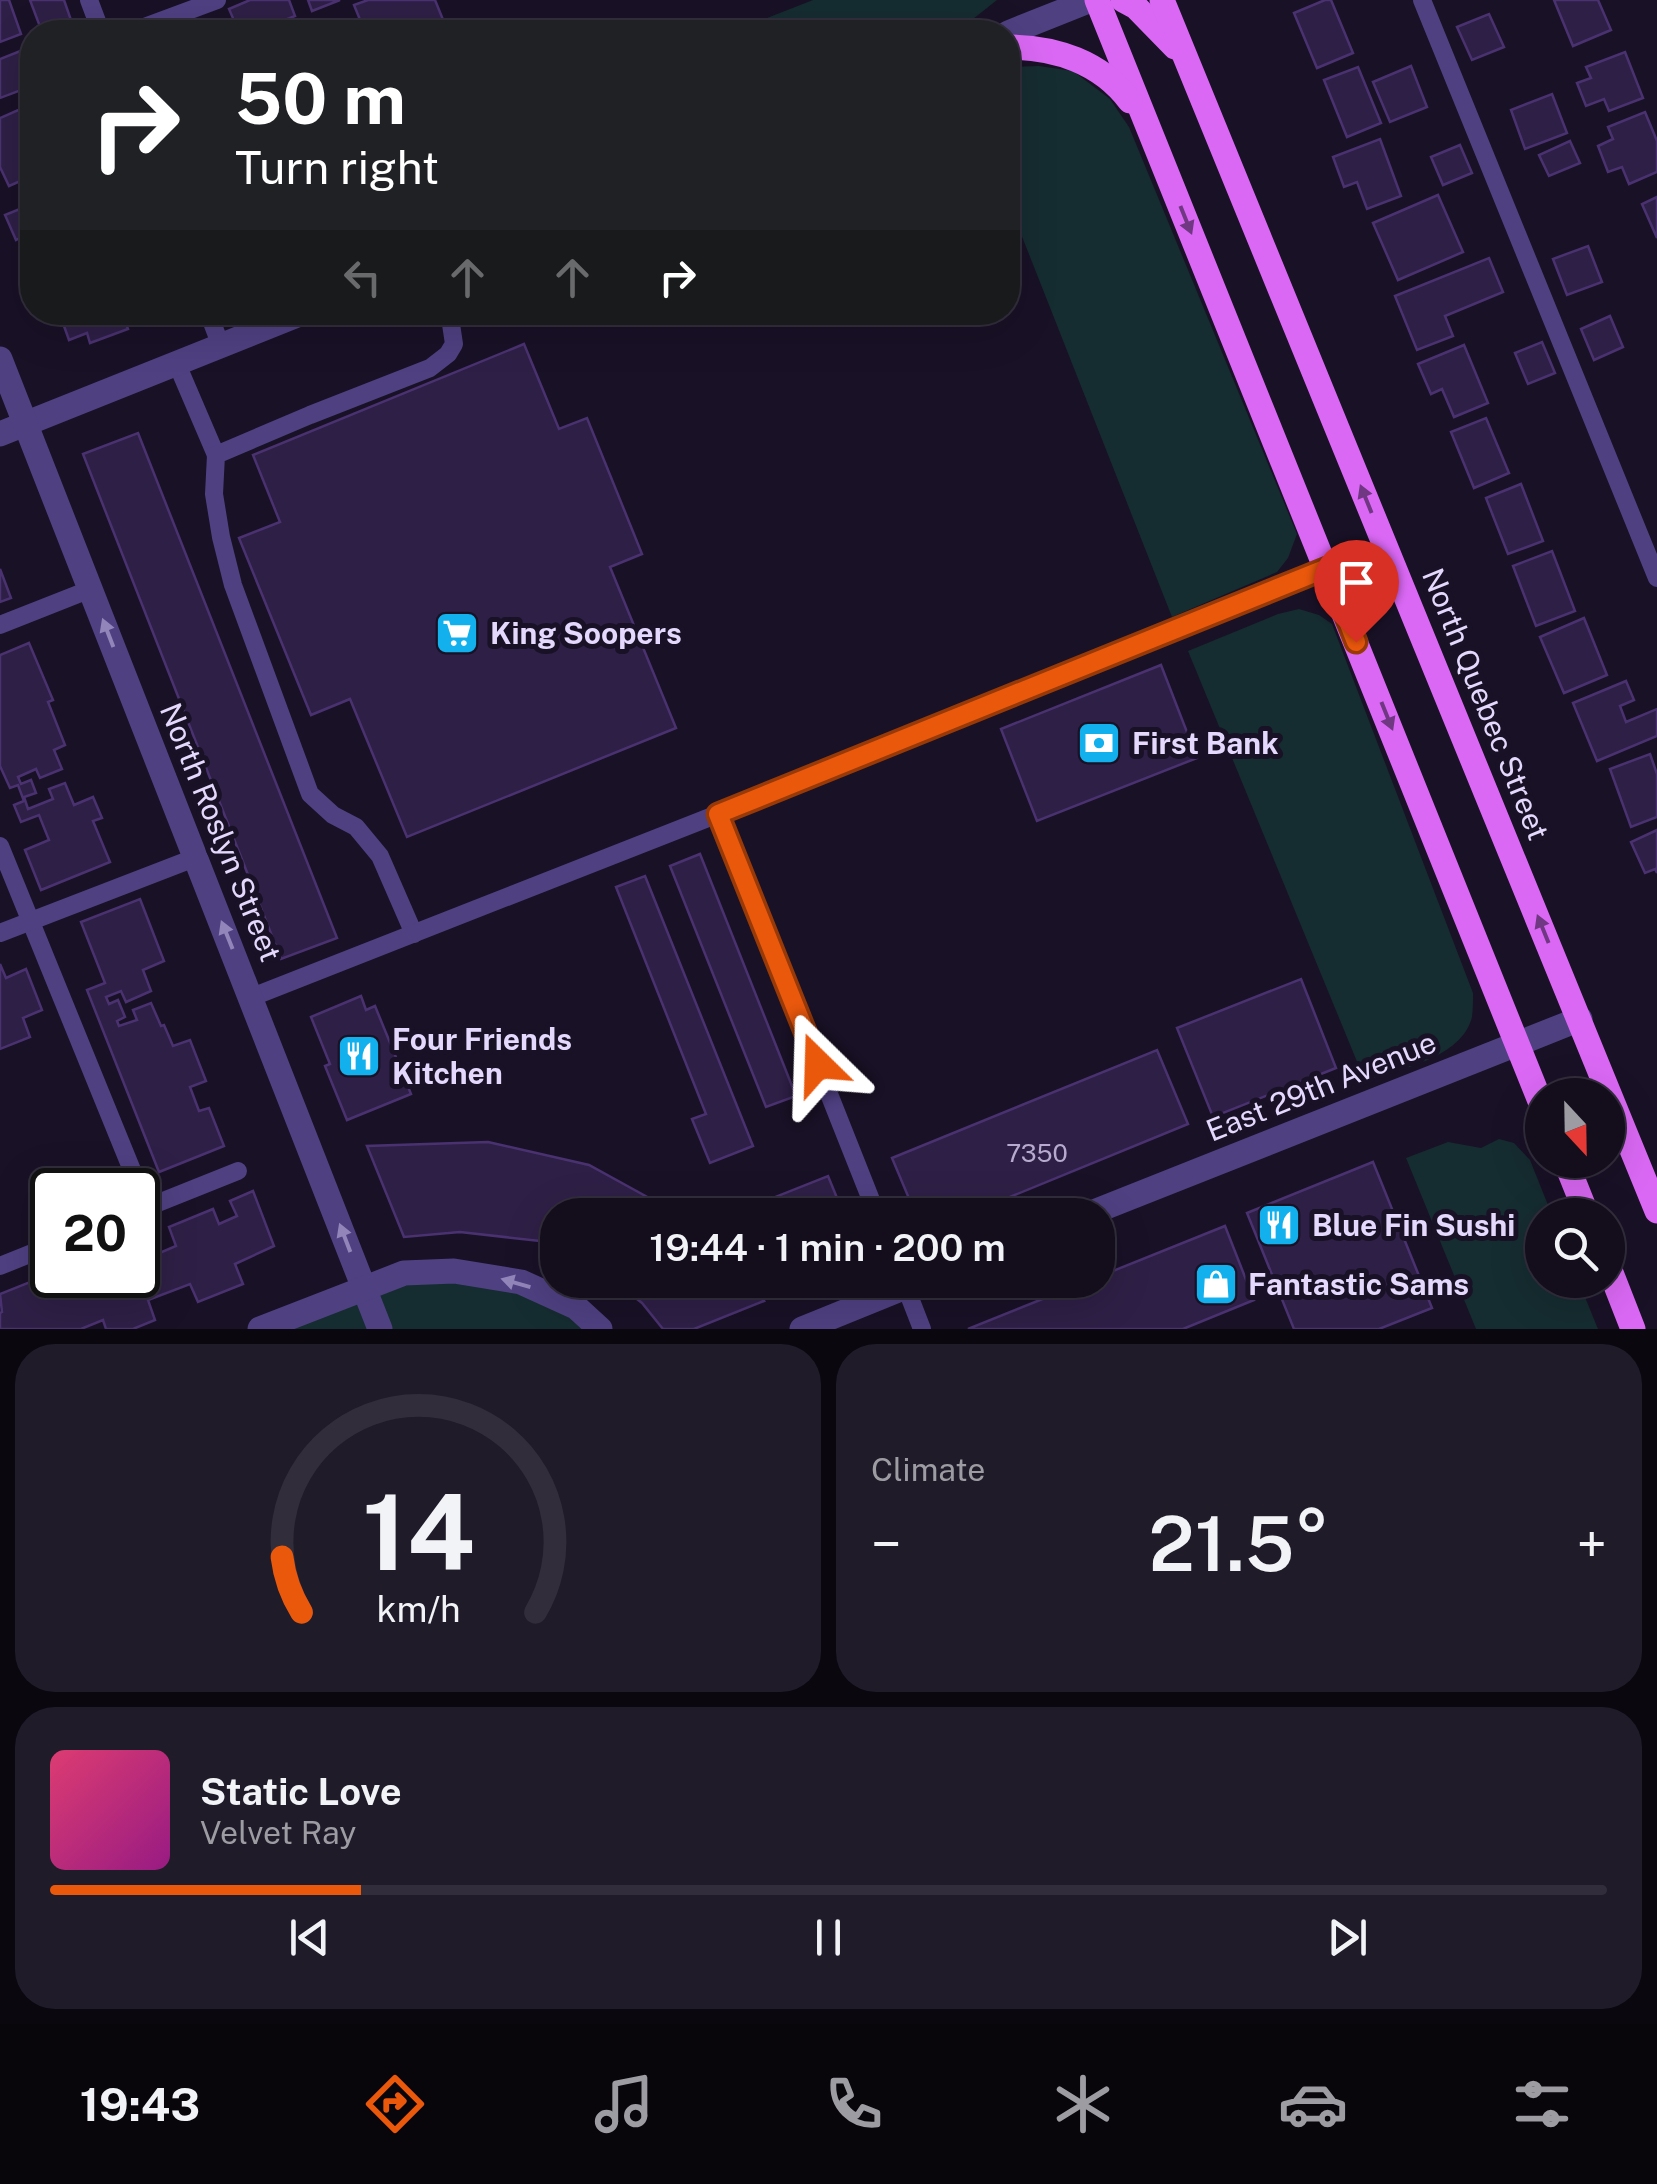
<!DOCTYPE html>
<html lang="en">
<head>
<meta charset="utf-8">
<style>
  body { margin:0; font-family:"Public Sans",sans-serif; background:#201b29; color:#f1f3f6; height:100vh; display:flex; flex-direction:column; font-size:38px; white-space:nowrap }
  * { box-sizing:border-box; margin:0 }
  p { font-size:32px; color:#9d9ca3 }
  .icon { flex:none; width:55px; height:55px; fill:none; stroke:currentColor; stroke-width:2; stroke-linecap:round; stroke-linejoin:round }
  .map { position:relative; height:1329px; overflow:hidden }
  .drawer { display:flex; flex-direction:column; gap:15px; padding:15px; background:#0a070f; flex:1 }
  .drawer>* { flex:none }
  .banner { position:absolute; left:20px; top:20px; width:1000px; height:305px; border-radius:40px; box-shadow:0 10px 40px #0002,0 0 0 2px #322d3b; background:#202124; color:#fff; overflow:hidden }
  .needle { width:65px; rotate:158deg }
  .fabs { position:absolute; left:1525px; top:1078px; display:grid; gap:20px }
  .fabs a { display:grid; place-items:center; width:100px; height:100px; border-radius:50%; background:#130d1c; box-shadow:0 10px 40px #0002,0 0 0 2px #322d3b; font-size:50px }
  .speed { position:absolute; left:30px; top:1168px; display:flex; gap:20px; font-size:50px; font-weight:700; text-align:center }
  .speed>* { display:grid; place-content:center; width:130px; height:130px; border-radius:50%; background:#130d1c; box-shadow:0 10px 40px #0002,0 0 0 2px #322d3b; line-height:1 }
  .speed .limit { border:5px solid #111; border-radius:15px; background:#fff; color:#111 }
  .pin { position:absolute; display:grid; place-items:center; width:85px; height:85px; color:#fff; margin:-102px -42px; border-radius:50% 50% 50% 0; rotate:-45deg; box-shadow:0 0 10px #0007 }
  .pin .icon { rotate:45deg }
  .me { position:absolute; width:110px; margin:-55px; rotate:338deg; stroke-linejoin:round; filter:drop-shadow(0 0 8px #0008) }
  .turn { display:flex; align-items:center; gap:35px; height:210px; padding:0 50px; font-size:45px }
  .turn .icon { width:130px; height:130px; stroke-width:2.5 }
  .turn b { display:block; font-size:70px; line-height:85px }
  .lanes { display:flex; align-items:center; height:95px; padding:0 50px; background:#0003; justify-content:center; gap:50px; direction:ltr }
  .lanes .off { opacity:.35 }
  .big { font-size:75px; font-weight:600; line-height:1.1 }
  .drawer .card { flex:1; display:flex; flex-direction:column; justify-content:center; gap:15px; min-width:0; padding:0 35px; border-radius:40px; background:#201b29 }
  .drawer .dial { align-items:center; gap:0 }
  .dial svg { height:260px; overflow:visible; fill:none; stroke:#322d3b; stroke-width:7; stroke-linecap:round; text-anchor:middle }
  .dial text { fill:#f1f3f6; stroke:none }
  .song { display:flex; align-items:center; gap:30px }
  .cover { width:120px; height:120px; border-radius:15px; background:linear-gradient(135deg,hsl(340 70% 55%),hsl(310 70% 35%)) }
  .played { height:10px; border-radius:5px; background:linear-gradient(90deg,#ea580c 20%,#322d3b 20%) }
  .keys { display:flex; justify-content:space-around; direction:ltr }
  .heat { display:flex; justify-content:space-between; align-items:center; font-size:55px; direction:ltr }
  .drawer .tiles { flex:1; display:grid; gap:15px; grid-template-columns:1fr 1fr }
  .card:last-child { grid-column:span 2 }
  .trip { position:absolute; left:540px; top:1198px; width:575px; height:100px; border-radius:40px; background:#130d1c; box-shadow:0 10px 40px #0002,0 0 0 2px #322d3b; font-weight:600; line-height:100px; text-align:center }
  .menu { display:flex; height:160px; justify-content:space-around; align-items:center; background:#08050b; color:#9d9ca3 }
  .menu .icon { width:70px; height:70px }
  .menu .active { color:#ea580c }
  .menu b { font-size:45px; color:#f1f3f6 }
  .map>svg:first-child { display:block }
</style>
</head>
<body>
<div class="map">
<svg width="1657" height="1329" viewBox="0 0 1657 1329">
  <rect width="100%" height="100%" fill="#191126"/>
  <g fill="#152c30">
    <path d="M813 0H997L968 23 942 32H731Z"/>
    <path d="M1039 66 1073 71 1110 99 1129 127 1297 534 1288 558 1277 572 1172 617 1008 201V67Z"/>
    <path d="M1299 609 1319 615 1332 624 1473 993C1473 1000 1473 1010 1472 1017 1462 1058 1400 1069 1365 1081L1188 651 1278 614Z"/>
    <path d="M1499 1139 1514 1143 1530 1160 1552 1215H1542V1280H1578L1598 1329H1476L1406 1158 1448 1142 1481 1148Z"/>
    <path d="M404 1273 521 1282 600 1329H260Z"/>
  </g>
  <g fill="#2e1f46" stroke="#4a3270" stroke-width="2.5">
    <path d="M0 0H9L21 34 0 42Z"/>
    <path d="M30 0H64L72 23 42 32Z"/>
    <path d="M250 0H289L295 16 255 32H239L229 9Z"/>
    <path d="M308 0H340L312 11Z"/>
    <path d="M368 0H435L448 32H365L354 5Z"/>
    <path d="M1325 0H1331L1353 53 1317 68 1294 13Z"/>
    <path d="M1554 0H1598L1611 30 1573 46Z"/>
    <path d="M1489 14 1504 47 1472 60 1457 27Z"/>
    <path d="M28 48 32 59V86L0 98V59Z"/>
    <path d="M1625 52 1643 98 1609 111 1604 99 1586 106 1577 83 1591 78 1586 67Z"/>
    <path d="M1411 66 1427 107 1390 122 1373 82Z"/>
    <path d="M1358 67 1381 123 1347 137 1324 80Z"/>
    <path d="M1552 94 1567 133 1525 149 1511 110Z"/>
    <path d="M32 104V176L9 186 0 167V118Z"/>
    <path d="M1645 112 1657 141V172L1629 184 1622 167 1608 172 1598 146 1613 139 1608 127Z"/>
    <path d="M1380 139 1401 196 1367 209 1357 182 1344 187 1333 157Z"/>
    <path d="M1570 141 1580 163 1549 176 1539 155Z"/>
    <path d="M1460 145 1472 173 1443 185 1431 157Z"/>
    <path d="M1438 195 1463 252 1398 280 1373 223Z"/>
    <path d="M1657 197V238L1642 204Z"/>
    <path d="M32 204V271L20 238 16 240 5 215Z"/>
    <path d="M1588 246 1602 282 1567 295 1553 259Z"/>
    <path d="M1489 258 1503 292 1445 316 1453 336 1417 350 1395 296Z"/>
    <path d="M59 312H122L128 329 90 343 87 333 69 340Z"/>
    <path d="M1610 316 1623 347 1594 360 1581 329Z"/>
    <path d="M1542 342 1555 373 1528 384 1515 353Z"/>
    <path d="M524 344 559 429 587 418 642 554 610 567 676 728 407 837 350 699 311 715 239 538 280 522 253 455Z"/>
    <path d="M1464 345 1488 403 1454 417 1442 389 1431 394 1418 364Z"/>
    <path d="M1486 418 1509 473 1474 488 1451 432Z"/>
    <path d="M138 433 337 938 281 959 83 454Z"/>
    <path d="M1521 484 1543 541 1508 554 1486 498Z"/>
    <path d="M1552 551 1575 611 1536 626 1513 566Z"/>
    <path d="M0 569 11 598 0 602Z"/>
    <path d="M1584 618 1607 675 1564 693 1540 637Z"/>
    <path d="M29 643 53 700 48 702 65 745 54 750 62 769 40 778 36 769 18 777 21 784 31 780 36 793 24 797 28 809 53 799 49 789 65 783 74 805 93 797 102 818 93 821 110 862 41 890 25 850 49 840 39 815 21 822 14 805 24 801 18 785 10 788 0 766V655Z"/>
    <path d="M1161 665 1197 758 1037 821 1001 729Z"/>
    <path d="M1626 681 1634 700 1620 706 1626 722 1657 709V736L1597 761 1573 703Z"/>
    <path d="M1650 754 1657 774V817L1631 827 1610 769Z"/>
    <path d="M1657 830V873L1655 869 1645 873 1631 842Z"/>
    <path d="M700 854 796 1096 766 1107 670 866Z"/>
    <path d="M645 876 753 1146 710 1163 692 1119 706 1114 616 887Z"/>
    <path d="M140 899 164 961 143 970 151 991 126 1002 121 991 106 997 109 1004 118 1000 125 1017 117 1021 119 1026 137 1020 133 1010 151 1003 161 1026 164 1025 173 1046 190 1040 206 1081 190 1087 199 1111 209 1108 224 1146 159 1172 87 990 105 983 81 922Z"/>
    <path d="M0 964 6 978 26 969 42 1010 23 1018 30 1037 0 1049Z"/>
    <path d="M1301 979 1336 1068 1213 1117 1177 1028Z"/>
    <path d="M361 996 366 1010 375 1006 411 1094 347 1120 325 1066 330 1064 311 1017Z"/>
    <path d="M1157 1050 1188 1124 966 1215H916L892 1158Z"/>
    <path d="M488 1142 589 1165 680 1215H558V1250L540 1241 460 1232 404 1237 367 1146Z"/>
    <path d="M1373 1162 1432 1308 1379 1329H1294L1247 1213Z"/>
    <path d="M828 1176 844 1215H730Z"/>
    <path d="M253 1191 274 1246 235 1264 243 1284 198 1302 190 1284 148 1300 155 1320 133 1329H106L103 1320 81 1329H0V1313L2 1312 0 1294 40 1278 48 1296 89 1279 87 1275H138V1262L176 1246 169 1227 213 1209 219 1224 237 1216 230 1201Z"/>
    <path d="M1225 1226 1254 1300 1183 1329H968L1090 1280H1098V1277Z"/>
    <path d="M613 1280H744L764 1301 694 1329H663L642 1303Z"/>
  </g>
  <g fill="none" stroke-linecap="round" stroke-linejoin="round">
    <g stroke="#4f4082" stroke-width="18">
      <path d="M89 0 101 32"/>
      <path d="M1422 0 1657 578"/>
      <path d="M131 32 217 0"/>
      <path d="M208 312 221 346"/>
      <path d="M177 364 216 455"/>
      <path d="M0 625 91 589"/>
      <path d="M718 814 877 1215"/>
      <path d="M0 846 147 1207"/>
      <path d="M0 933 197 857"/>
      <path d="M414 934 380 856 356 827 333 815 310 794 233 585 221 537 214 494 216 455 310 415 430 368 448 354 454 344 451 324 446 312"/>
      <path d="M252 997 718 814 1327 568"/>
      <path d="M138 1211 238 1171"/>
      <path d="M0 1266 52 1245"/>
      <path d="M903 1280 922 1329"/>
    </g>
    <g stroke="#4f4082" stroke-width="25">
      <path d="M1008 33 1091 0"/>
      <path d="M0 434 305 312"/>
    </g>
    <g stroke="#4f4082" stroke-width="25">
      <path d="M0 359 380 1329"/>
      <path d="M1086 1215 1580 1019"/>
      <path d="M260 1329 404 1273 454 1271 521 1282 576 1307 600 1329"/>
      <path d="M802 1329 923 1280"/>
    </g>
    <g stroke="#da68f4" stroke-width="25">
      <path d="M1097 0 1542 1106"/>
      <path d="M1123 0 1136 7 1175 47"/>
      <path d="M1162 0 1657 1211"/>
      <path d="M1008 47C1055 47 1101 62 1130 101"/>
      <path d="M1565 1160 1587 1215"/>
      <path d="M1608 1265 1633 1329"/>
    </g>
  </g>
  <defs><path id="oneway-solid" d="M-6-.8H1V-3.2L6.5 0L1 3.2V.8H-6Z" transform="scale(2.5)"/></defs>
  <g fill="#703883">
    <use href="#oneway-solid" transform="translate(1186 220) rotate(68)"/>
    <use href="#oneway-solid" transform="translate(1366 499) rotate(-112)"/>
    <use href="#oneway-solid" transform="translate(1387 716) rotate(68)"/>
    <use href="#oneway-solid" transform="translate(1543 929) rotate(-112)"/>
  </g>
  <g fill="#9285b9">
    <use href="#oneway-solid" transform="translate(108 633) rotate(-111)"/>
    <use href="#oneway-solid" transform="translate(227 935) rotate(-112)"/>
    <use href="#oneway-solid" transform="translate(345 1238) rotate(-111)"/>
    <use href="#oneway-solid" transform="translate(516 1283) rotate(-164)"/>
  </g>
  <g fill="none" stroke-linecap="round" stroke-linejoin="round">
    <g stroke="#983908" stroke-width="25">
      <path id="route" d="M818 1064 718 814 1327 568 1356 642"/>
    </g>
    <use href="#route" stroke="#ea580c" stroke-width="18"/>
  </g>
  <defs>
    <g id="supermarket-square" transform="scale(2.25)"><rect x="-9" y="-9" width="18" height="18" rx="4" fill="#13b0ee" stroke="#191126"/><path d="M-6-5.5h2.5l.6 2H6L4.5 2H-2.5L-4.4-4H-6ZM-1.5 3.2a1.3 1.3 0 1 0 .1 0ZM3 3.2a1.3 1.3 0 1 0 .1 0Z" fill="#fff"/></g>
    <g id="bank-square" transform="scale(2.25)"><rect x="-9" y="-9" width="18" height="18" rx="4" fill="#13b0ee" stroke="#191126"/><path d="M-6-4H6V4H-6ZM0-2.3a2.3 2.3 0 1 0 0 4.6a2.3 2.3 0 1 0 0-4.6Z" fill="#fff"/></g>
    <g id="restaurant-square" transform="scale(2.25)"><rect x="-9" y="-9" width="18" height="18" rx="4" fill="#13b0ee" stroke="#191126"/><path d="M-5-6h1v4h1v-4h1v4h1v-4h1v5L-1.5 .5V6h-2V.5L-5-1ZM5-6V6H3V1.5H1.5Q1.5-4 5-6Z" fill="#fff"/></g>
    <g id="shop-square" transform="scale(2.25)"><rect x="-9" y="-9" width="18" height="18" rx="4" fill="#13b0ee" stroke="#191126"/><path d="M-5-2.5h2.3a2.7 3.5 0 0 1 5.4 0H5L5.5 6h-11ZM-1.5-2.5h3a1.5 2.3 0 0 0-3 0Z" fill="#fff"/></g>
  </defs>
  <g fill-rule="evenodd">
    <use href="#supermarket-square" x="457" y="633"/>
    <use href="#bank-square" x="1099" y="743"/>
    <use href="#restaurant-square" x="359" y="1056"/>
    <use href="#restaurant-square" x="1279" y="1225"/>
    <use href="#shop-square" x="1216" y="1284"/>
  </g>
  <g text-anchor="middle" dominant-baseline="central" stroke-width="10" stroke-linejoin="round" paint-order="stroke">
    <g font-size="25" fill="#b6aace">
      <text x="1037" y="1153">7350</text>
    </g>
    <g font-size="30" font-weight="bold" fill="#e4d9fc" stroke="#191126" text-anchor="start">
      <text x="490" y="633">King Soopers</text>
      <text x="1132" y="743">First Bank</text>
      <text x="392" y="1039">Four Friends<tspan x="392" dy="34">Kitchen</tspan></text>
      <text x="1312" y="1225">Blue Fin Sushi</text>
      <text x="1248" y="1284">Fantastic Sams</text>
    </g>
    <g font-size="30" fill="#e4d9fc" stroke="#191126">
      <text transform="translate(1486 704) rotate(68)">North Quebec Street</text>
      <text transform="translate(221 832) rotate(68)">North Roslyn Street</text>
      <text transform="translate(1321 1086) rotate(-22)">East 29th Avenue</text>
    </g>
  </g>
</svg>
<div class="fabs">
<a><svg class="needle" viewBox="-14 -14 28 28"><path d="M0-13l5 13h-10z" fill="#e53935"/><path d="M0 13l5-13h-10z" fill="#9d9ca3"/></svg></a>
<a><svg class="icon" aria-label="search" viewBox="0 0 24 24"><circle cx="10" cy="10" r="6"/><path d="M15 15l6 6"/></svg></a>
</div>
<div class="speed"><div class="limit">20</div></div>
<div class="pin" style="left:1356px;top:642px;background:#d93025"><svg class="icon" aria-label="arrive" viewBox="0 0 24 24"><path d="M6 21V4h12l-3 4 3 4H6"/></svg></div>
<svg class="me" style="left:818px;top:1064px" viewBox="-20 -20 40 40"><path d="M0-17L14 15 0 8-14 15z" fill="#ea580c" stroke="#fff" stroke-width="4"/></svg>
<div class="trip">19:44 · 1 min · 200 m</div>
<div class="banner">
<div class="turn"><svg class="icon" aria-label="right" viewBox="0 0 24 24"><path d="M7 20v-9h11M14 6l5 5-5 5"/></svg><div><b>50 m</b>Turn right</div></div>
<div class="lanes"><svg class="icon off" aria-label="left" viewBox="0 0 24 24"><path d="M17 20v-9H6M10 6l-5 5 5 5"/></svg><svg class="icon off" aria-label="ahead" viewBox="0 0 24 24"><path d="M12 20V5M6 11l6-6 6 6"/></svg><svg class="icon off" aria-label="ahead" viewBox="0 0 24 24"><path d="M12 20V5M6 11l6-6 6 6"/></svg><svg class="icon" aria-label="right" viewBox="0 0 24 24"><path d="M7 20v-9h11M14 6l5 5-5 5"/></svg></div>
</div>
</div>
<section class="drawer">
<div class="tiles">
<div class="card dial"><svg viewBox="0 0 100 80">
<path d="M14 69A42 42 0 1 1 86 69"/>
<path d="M14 69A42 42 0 0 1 8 52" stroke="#ea580c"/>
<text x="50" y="56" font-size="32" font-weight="700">14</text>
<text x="50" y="72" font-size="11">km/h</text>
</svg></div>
<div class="card"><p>Climate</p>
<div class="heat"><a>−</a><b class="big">21.5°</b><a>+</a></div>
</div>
<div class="card">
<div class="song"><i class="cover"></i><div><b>Static Love</b><p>Velvet Ray</p></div></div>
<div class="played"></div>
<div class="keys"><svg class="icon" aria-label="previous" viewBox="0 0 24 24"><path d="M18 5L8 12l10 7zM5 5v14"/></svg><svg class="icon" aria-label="pause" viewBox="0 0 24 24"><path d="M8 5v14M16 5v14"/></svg><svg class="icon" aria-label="next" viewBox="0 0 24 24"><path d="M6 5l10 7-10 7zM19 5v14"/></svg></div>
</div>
</div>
</section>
<nav class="menu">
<b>19:43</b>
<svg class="icon active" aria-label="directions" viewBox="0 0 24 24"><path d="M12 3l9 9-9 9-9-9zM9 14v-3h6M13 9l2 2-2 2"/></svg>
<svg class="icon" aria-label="music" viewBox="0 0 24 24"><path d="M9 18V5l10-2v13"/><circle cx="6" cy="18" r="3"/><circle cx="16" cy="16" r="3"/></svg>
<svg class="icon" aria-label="phone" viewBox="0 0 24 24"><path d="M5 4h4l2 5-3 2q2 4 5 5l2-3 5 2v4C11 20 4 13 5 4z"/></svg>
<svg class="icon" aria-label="climate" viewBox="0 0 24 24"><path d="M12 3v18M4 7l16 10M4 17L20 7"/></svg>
<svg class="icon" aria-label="car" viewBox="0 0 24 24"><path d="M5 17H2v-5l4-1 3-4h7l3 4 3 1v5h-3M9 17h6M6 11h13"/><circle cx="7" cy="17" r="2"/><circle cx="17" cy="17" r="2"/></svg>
<svg class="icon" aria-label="filters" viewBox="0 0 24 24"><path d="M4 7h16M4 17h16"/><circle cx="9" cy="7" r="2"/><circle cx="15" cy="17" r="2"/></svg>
</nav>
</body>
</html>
